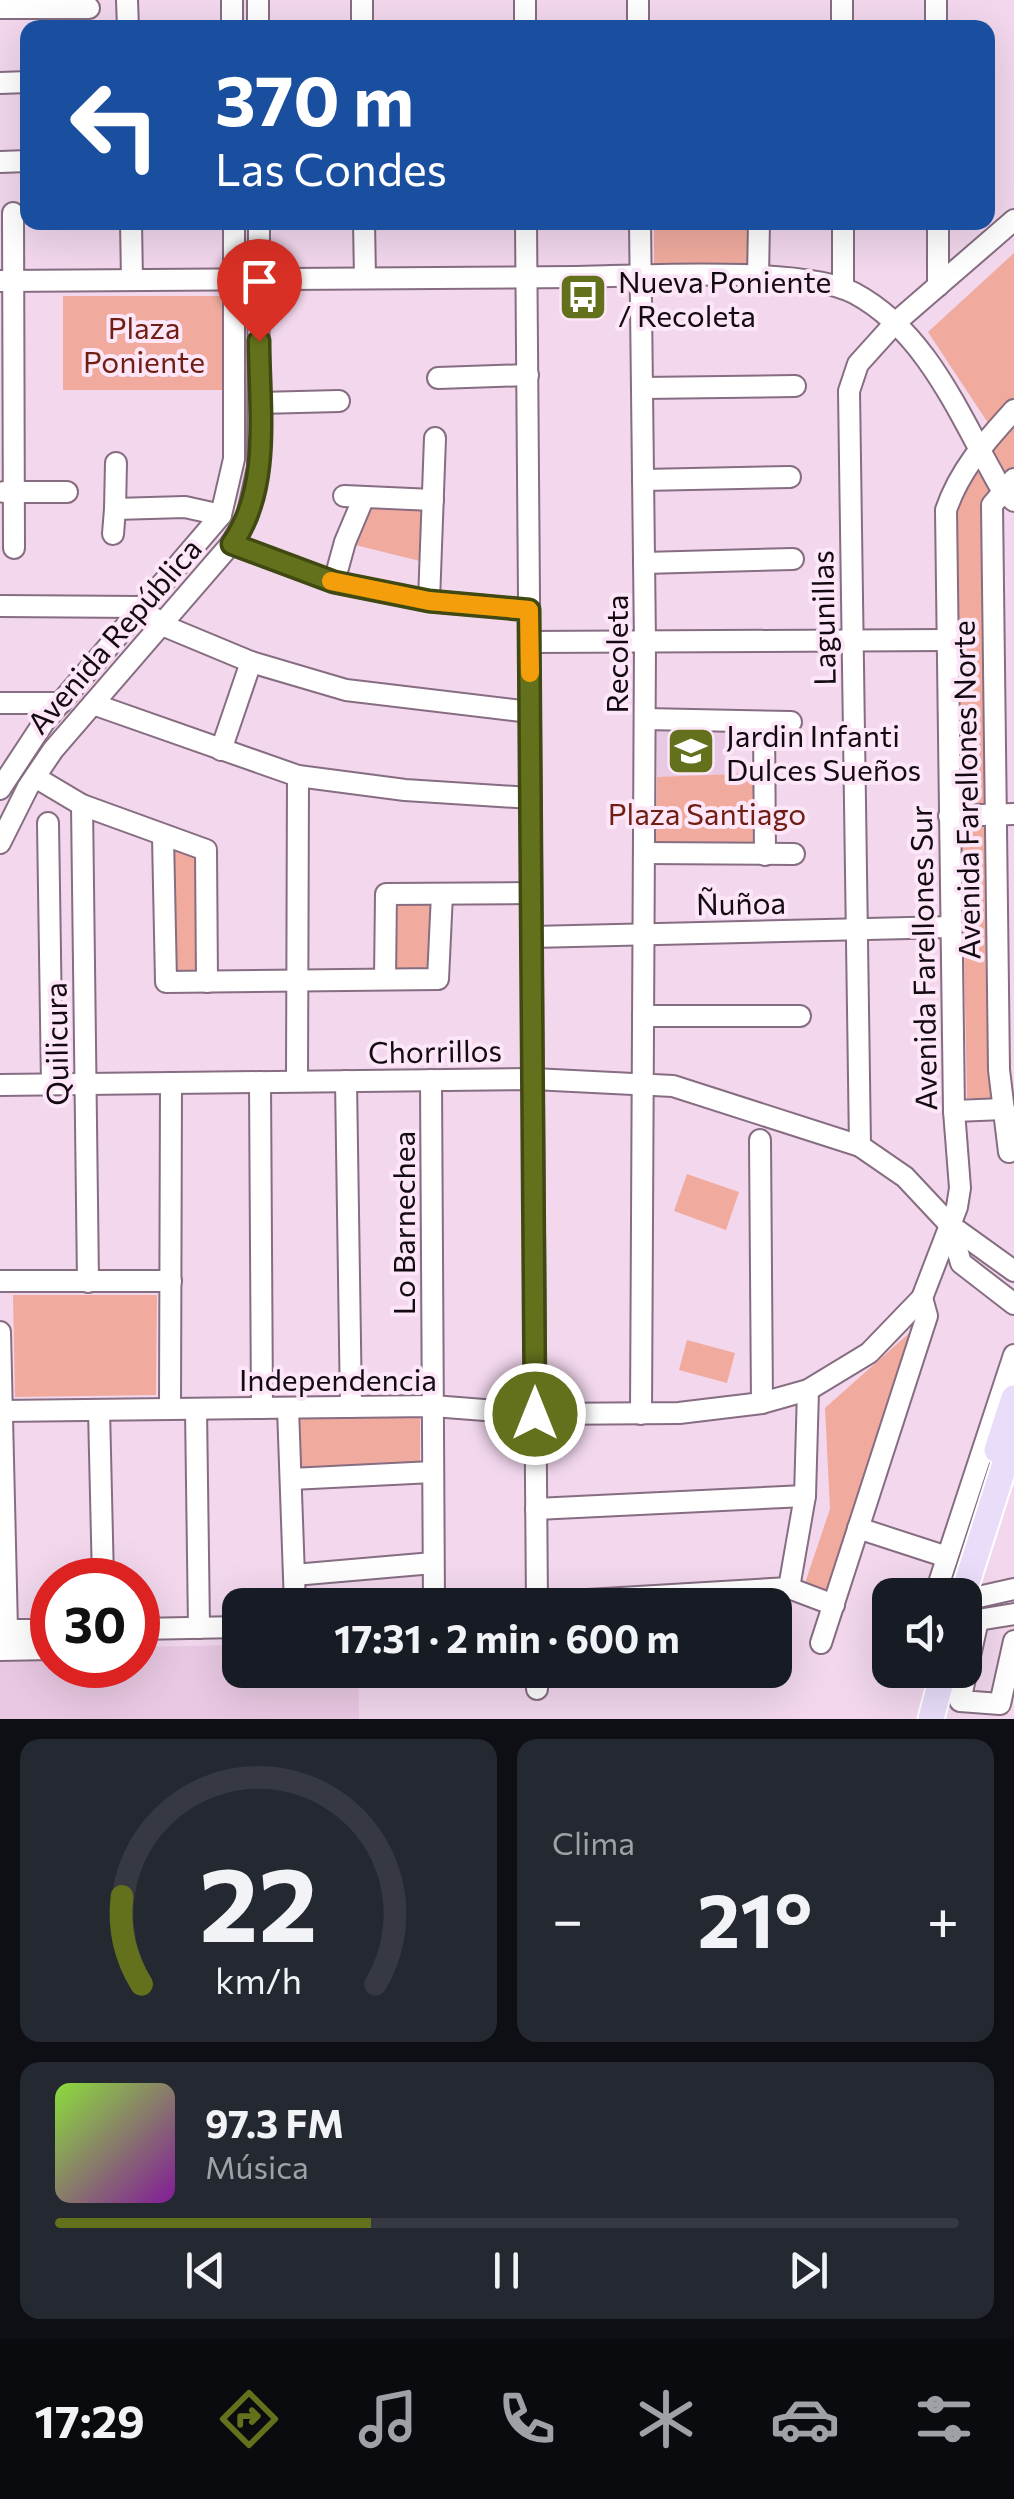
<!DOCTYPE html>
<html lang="es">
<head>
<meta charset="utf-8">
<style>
  body { margin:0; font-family:Commissioner,sans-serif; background:#242831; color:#f1f3f6; height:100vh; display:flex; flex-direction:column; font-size:38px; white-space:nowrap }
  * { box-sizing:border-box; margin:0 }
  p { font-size:32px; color:#9ea1a6 }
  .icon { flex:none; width:55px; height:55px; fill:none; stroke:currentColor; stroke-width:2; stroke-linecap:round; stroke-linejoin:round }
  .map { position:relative; height:1719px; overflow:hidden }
  .side { display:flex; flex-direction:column; gap:20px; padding:20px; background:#0d0f14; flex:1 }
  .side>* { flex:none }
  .top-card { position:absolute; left:20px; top:20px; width:975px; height:210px; border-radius:20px; box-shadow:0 10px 40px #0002; background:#1a4fa0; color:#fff; overflow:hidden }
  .buttons { position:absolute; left:872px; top:1578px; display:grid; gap:20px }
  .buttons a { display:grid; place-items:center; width:110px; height:110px; border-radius:20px; background:#171b24; box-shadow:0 10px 40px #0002; font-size:50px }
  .speed { position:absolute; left:30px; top:1558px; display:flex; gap:20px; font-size:50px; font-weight:700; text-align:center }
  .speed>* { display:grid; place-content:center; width:130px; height:130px; border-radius:50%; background:#171b24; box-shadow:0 10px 40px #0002; line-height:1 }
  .speed .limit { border:15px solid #d22; background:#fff; color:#111 }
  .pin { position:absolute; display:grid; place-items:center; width:85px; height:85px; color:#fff; margin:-102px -42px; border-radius:50% 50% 50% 0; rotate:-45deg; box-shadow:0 0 10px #0007 }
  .pin .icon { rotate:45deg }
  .me { position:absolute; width:110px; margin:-55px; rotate:0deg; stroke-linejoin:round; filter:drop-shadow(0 0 8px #0008) }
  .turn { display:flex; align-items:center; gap:35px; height:210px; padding:0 30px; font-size:45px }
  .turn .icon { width:130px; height:130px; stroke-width:2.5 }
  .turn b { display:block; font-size:70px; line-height:85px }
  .big { font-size:75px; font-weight:700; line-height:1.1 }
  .side .card { flex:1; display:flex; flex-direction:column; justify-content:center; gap:15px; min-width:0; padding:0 35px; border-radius:20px; background:#242831 }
  .side .dial { align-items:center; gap:0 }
  .dial svg { height:260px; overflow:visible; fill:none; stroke:#363941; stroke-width:7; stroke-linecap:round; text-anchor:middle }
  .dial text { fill:#f1f3f6; stroke:none }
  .song { display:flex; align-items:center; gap:30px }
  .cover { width:120px; height:120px; border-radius:15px; background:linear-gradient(135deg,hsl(90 70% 55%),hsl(290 70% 35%)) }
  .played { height:10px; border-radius:5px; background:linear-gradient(90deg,#64711c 35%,#363941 35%) }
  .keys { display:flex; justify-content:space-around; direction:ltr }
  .heat { display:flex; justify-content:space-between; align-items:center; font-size:55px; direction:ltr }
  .side .tiles { flex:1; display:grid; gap:20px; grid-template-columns:1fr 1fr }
  .card:last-child { grid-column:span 2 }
  .trip { position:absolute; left:222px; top:1588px; width:570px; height:100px; border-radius:20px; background:#171b24; box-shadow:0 10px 40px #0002; font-weight:700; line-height:100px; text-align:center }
  .dock { display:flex; height:160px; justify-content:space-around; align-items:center; background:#090b0e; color:#9ea1a6 }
  .dock .icon { width:70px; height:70px }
  .dock .selected { color:#64711c }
  .dock b { font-size:45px; color:#f1f3f6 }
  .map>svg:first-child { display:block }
</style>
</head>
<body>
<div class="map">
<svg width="1014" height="1719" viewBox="0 0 1014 1719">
  <rect width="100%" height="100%" fill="#f2d7ed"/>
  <g fill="#e9c8e3">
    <path d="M656 727H727L725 774 657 777Z"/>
    <path d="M240 1645V1670H358L359 1719H0V1650L52 1649V1665H138V1647Z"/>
  </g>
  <g fill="#f0ab9e">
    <path d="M654 223H748L749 270 654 271Z"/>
    <path d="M1014 253V398L990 426 928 332Z"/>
    <rect x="63" y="296" width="161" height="94"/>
    <path d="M1014 420V467L1000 480 988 504 992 1099 967 1098 955 515 960 485Z"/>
    <path d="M367 505 426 507 424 562 355 545Z"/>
    <path d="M756 773 759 847 655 851 657 777Z"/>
    <path d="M175 850 202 853 201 973 175 975Z"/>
    <path d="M434 902 432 972H396L398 904Z"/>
    <path d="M687 1174 739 1192 726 1230 674 1211Z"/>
    <path d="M13 1295H157L156 1395 15 1397Z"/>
    <path d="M915 1328 829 1594 805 1583 830 1509 825 1408Z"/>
    <path d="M687 1340 735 1353 727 1383 679 1370Z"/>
    <path d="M420 1416V1462L301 1468 299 1417Z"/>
  </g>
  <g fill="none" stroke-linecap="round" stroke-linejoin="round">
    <g stroke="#866d81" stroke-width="24">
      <g id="minor">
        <path d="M127 0 128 28"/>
        <path d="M232 0V28"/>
        <path d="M258 0V28"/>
        <path d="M362 0V28"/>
        <path d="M525 0V28"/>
        <path d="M638 0V28"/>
        <path d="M842 0V28"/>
        <path d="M936 0V28"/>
        <path d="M0 8H89"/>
        <path d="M0 83 28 82"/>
        <path d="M0 162 28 161"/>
        <path d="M13 213 14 548"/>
        <path d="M131 222 132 280"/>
        <path d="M364 222 365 278"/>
        <path d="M526 222 537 1605"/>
        <path d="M640 222 645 643 641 1414"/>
        <path d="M843 222V288"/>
        <path d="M938 222V286"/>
        <path d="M758 277 759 222"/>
        <path d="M0 281C192 280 384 278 576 277 639 276 803 266 854 293 929 333 961 420 1002 490L1014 501"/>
        <path d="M438 378 528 375"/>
        <path d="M642 388 795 386"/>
        <path d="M259 403 339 401"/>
        <path d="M116 463 115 509 185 507 221 515"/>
        <path d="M643 480 790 477"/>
        <path d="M4 492H67"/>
        <path d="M344 496 433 500"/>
        <path d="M113 534 115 509"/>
        <path d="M231 544 334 582 429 601 529 610"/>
        <path d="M644 563 793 559"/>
        <path d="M334 582 345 542 364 497"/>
        <path d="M429 601 435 438"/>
        <path d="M0 606 141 607"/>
        <path d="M154 618 162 625 251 662 346 690 530 712"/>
        <path d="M530 642 946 640"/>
        <path d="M0 703H61"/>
        <path d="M93 704 298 776 405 790 531 798"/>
        <path d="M645 719 791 722"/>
        <path d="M764 723 765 855"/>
        <path d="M221 750 251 662"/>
        <path d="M35 777 82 805 206 850 207 982"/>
        <path d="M0 789 44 722 221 515 234 459V222"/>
        <path d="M82 805 88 1282"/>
        <path d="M949 816 1014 814"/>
        <path d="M48 823 52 1084"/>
        <path d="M163 836 166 982 438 979 442 894"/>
        <path d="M0 843 28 787 53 750 231 544 247 517 258 467 259 222"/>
        <path d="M644 853 794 854"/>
        <path d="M532 937 951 927"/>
        <path d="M385 979 386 894 531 893"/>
        <path d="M643 1016H800"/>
        <path d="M431 1080 434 1605"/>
        <path d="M297 1081 298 776"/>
        <path d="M346 1081 351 1407"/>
        <path d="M260 1082 262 1408"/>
        <path d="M0 1085 533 1079 673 1086 860 1146 905 1177 950 1225 1014 1271"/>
        <path d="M954 1111 1004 1109"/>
        <path d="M760 1140 762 1403"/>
        <path d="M860 1146 849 391 858 364 895 323 1014 220"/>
        <path d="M1009 1152 999 1070 992 505 1014 479"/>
        <path d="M950 1225 961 1263 1014 1304"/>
        <path d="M0 1281H171"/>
        <path d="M0 1332 7 1630"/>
        <path d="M288 1408 295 1605"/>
        <path d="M170 1409 171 1083"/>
        <path d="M196 1409 199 1628"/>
        <path d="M99 1410 103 1580"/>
        <path d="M0 1411 433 1406 535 1414 679 1413 762 1403 808 1390 869 1353 922 1298 957 1207 960 1188 954 1111 946 510C960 469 986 441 1014 410"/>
        <path d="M291 1479 433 1472"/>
        <path d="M536 1509 805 1496"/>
        <path d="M858 1528 947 1557"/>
        <path d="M294 1575 433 1563"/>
        <path d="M789 1588 805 1496 808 1390"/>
        <path d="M935 1595 1014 1355"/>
        <path d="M965 1600 1014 1589"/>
        <path d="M537 1603 789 1588 834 1605"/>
        <path d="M1014 1614 978 1620 960 1701 1000 1704 1014 1641"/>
        <path d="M138 1629 240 1627"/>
        <path d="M0 1630H52"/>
        <path d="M821 1643 927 1316 922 1298"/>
        <path d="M0 1650 52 1649"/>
        <path d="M537 1670V1689"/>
        <path d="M911 1672 912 1670"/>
      </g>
    </g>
    <g stroke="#fff" stroke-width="29">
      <g id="major">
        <path d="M997 1450 1014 1398"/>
        <path d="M963 1595 1014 1435"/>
        <path d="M931 1719 944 1670"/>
      </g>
    </g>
    <use href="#minor" stroke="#fff" stroke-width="20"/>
    <use href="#major" stroke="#e9ddfa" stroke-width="25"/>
  </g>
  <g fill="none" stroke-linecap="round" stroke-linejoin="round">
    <g stroke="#414912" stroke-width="25">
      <path id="route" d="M259 341C259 407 272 487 232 544L334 582 429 601 529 610 535 1414"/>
    </g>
    <use href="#route" stroke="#64711c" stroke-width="18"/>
    <path stroke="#f59e0b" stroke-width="18" d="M331 581 429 601 529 610 530 673"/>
  </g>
  <defs>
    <g id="bus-square" transform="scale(2.5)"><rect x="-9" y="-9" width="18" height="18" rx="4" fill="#64711c" stroke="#fce6f8"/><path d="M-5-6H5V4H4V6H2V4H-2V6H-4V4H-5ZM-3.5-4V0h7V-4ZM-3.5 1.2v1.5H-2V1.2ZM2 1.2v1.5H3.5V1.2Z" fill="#fff"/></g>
    <g id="school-square" transform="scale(2.5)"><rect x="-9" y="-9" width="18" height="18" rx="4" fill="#64711c" stroke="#fce6f8"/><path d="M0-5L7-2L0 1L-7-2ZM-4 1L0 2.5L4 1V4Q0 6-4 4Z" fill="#fff"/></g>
  </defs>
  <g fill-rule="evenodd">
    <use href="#bus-square" x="583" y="297"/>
    <use href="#school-square" x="691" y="751"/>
  </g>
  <g text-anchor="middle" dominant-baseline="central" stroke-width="8" stroke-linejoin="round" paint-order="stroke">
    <g font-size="30" fill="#140b12" stroke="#fce6f8" text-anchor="start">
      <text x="618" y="280">Nueva Poniente<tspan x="618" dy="34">/ Recoleta</tspan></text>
      <text x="726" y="734">Jardin Infanti<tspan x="726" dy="34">Dulces Sueños</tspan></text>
    </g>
    <g font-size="30" fill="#711e13" stroke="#fce6f8">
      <text x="144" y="326">Plaza<tspan x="144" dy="34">Poniente</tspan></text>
      <text x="707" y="812">Plaza Santiago</text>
    </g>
    <g font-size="30" fill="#140b12" stroke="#fce6f8">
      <text transform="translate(822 618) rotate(-91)">Lagunillas</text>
      <text transform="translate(113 635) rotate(-49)">Avenida República</text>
      <text transform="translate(615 654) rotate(-90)">Recoleta</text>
      <text transform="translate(965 790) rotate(-91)">Avenida Farellones Norte</text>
      <text transform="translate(741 902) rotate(-1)">Ñuñoa</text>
      <text transform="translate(922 958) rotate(-91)">Avenida Farellones Sur</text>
      <text transform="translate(55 1044) rotate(-91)">Quilicura</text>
      <text transform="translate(435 1050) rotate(-1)">Chorrillos</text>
      <text transform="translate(402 1223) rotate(-90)">Lo Barnechea</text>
      <text x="338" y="1378">Independencia</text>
    </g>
  </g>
</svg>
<div class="buttons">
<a><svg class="icon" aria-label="sound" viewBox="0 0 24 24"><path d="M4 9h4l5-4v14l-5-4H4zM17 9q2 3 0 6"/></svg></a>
</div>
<div class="speed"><div class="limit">30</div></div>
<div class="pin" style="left:259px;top:341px;background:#d93025"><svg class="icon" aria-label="arrive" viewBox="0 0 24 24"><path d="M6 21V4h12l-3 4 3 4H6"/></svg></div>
<svg class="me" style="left:535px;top:1414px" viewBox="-20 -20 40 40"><circle r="17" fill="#64711c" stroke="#fff" stroke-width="3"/><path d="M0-11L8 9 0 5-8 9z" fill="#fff"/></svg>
<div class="trip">17:31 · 2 min · 600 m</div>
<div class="top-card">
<div class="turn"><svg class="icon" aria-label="left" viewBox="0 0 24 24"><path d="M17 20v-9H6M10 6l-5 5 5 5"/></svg><div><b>370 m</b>Las Condes</div></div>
</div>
</div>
<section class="side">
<div class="tiles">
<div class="card dial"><svg viewBox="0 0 100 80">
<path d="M14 69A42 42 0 1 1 86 69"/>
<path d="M14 69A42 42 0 0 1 8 42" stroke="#64711c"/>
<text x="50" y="56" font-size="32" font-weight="700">22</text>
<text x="50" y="72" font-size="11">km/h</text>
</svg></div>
<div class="card"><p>Clima</p>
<div class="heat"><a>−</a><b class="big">21°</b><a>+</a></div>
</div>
<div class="card">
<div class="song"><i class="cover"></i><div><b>97.3 FM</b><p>Música</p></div></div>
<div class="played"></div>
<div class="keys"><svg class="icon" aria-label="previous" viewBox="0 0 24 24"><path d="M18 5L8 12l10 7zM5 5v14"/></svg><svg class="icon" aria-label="pause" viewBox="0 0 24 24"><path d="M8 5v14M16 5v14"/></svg><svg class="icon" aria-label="next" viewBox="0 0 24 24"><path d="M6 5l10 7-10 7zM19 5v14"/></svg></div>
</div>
</div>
</section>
<nav class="dock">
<b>17:29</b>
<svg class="icon selected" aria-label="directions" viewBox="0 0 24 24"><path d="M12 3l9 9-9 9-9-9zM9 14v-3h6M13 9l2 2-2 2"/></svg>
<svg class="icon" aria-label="music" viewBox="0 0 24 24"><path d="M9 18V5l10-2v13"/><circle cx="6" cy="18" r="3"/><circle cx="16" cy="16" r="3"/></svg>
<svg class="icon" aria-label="phone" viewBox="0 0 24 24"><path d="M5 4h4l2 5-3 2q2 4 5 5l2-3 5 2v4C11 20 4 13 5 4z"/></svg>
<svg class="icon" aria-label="climate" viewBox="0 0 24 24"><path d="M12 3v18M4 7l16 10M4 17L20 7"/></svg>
<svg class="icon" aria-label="car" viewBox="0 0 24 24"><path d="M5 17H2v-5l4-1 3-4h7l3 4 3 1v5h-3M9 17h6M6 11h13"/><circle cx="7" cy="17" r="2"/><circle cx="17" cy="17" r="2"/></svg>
<svg class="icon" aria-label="filters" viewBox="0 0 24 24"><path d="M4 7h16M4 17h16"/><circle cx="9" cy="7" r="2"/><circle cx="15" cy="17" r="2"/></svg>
</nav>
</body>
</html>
